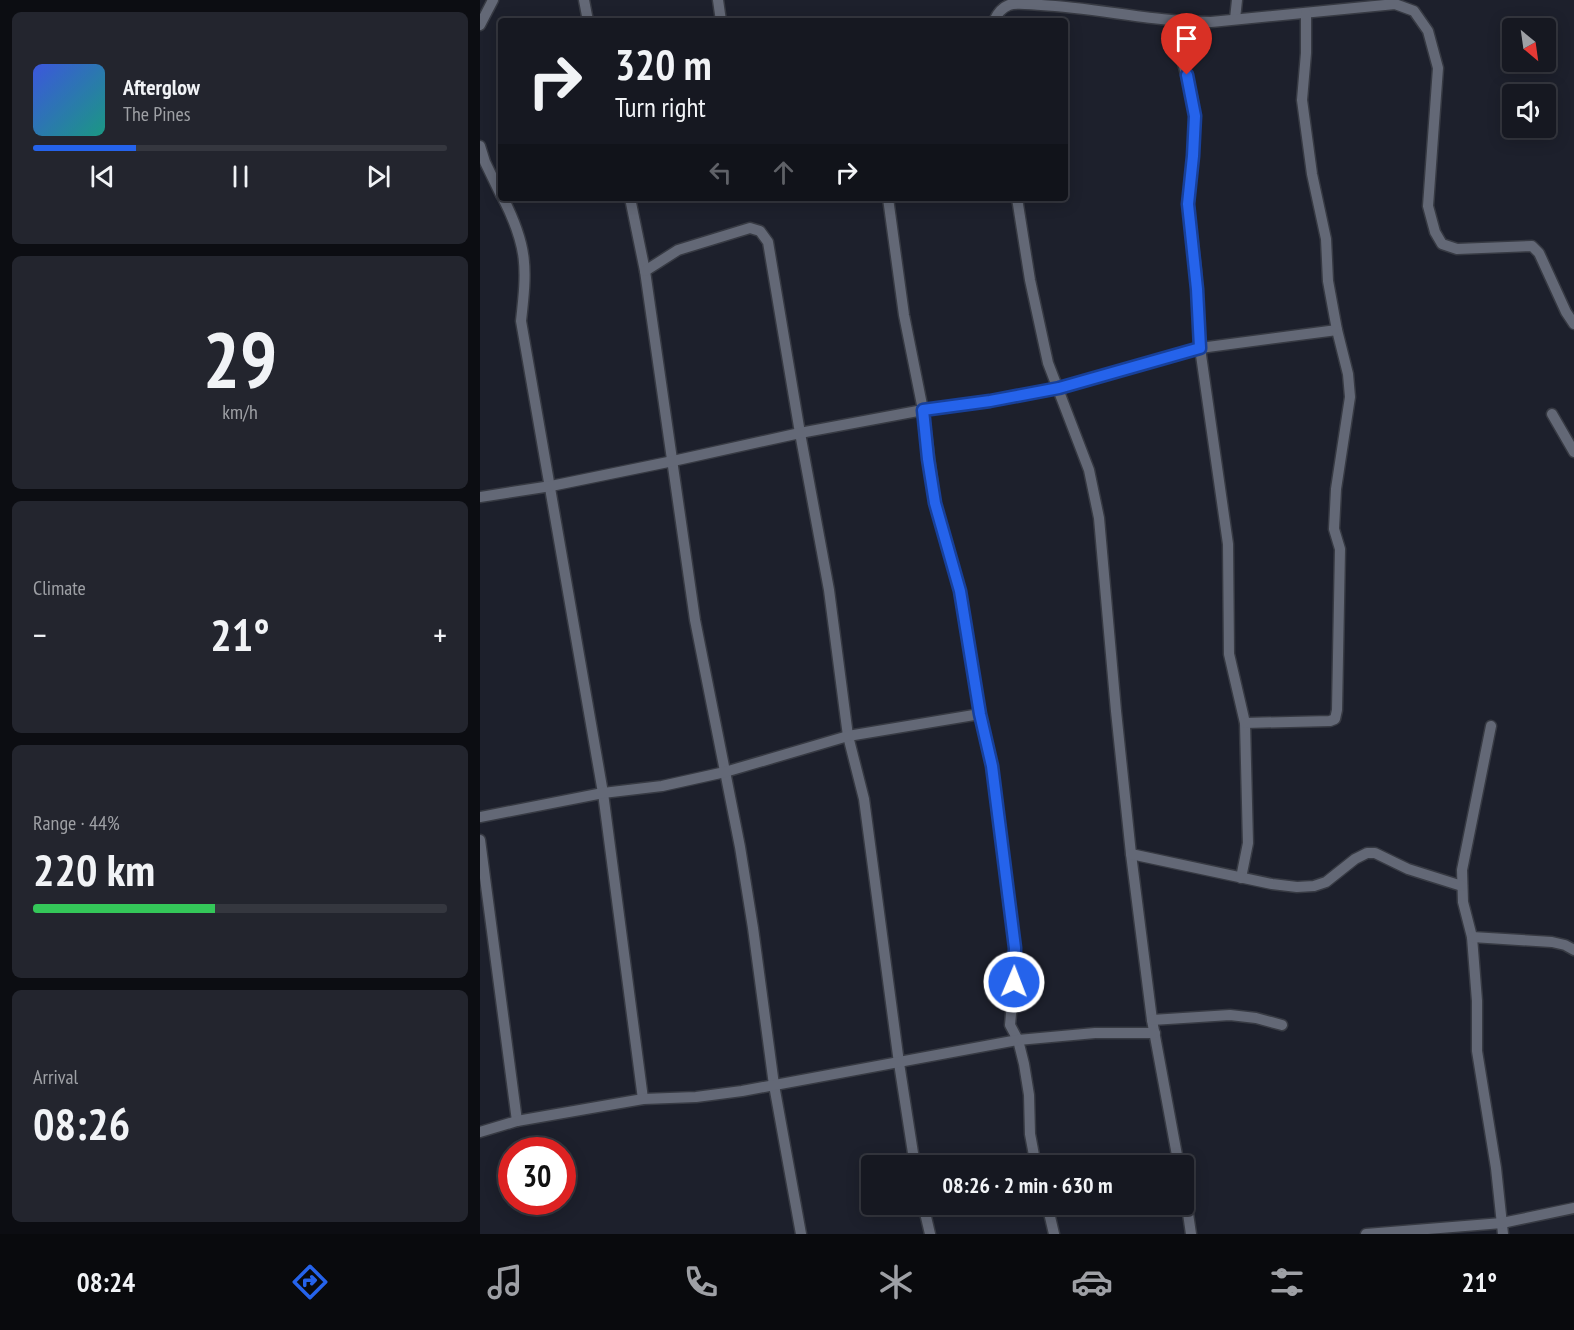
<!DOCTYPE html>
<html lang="en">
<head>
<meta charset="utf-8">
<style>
  body { margin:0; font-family:"PT Sans Narrow",sans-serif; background:#23252e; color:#f1f3f6; height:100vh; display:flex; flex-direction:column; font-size:22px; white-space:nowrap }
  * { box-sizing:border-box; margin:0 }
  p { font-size:20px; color:#9ea0a5 }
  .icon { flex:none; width:33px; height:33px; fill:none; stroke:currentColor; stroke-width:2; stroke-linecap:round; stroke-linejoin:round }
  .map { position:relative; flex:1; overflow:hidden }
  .drawer { display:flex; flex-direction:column; gap:12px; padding:12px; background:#0c0d12; width:480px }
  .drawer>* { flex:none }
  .guide { position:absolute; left:18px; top:18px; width:570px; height:183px; border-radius:6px; box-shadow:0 3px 15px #0003,0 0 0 2px #35373f; background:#161821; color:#f1f3f6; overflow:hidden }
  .needle { width:39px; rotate:151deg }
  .fabs { position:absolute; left:1022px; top:18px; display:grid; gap:12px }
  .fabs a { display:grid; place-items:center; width:54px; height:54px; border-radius:6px; background:#161821; box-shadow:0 3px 15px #0003,0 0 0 2px #35373f; font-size:30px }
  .speed { position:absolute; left:18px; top:1137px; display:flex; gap:12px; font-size:30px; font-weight:700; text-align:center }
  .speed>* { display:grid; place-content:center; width:78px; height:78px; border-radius:50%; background:#161821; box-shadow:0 3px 15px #0003,0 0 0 2px #35373f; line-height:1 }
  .speed .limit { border:9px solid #d22; background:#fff; color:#111 }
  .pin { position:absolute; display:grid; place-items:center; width:51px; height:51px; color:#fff; margin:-62px -26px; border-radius:50% 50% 50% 0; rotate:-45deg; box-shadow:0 0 6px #0007 }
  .pin .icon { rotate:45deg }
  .me { position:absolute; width:66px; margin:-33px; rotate:1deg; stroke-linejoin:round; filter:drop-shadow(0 0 4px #0008) }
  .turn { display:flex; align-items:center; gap:21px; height:126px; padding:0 18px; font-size:27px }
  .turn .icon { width:78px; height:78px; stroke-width:2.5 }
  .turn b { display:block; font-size:42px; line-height:51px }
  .lanes { display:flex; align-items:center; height:57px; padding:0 18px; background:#0003; justify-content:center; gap:30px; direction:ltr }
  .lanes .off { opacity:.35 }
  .big { font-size:45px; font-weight:700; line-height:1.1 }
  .drawer .card { flex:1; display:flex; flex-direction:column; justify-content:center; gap:9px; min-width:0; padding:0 21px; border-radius:9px; background:#23252e }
  .drawer .dial { align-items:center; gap:0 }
  .dial b { font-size:78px; line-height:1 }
  .song { display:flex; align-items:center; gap:18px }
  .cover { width:72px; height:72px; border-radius:9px; background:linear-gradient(135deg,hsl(230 70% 55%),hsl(170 70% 35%)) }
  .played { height:6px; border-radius:3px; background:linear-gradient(90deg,#2563eb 25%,#35373f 25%) }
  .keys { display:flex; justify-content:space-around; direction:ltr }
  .heat { display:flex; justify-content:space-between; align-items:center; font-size:33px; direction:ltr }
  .charge { height:9px; border-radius:4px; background:linear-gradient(90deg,#34c759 44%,#35373f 0) }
  .trip { position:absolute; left:381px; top:1155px; width:333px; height:60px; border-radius:6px; background:#161821; box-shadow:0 3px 15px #0003,0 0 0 2px #35373f; font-weight:700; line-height:60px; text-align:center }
  .dock { display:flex; height:96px; justify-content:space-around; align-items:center; background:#090a0d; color:#9ea0a5 }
  .dock .icon { width:42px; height:42px }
  .dock .selected { color:#2563eb }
  .dock b { font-size:27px; color:#f1f3f6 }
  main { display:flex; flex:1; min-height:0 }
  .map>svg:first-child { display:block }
</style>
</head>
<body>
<main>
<section class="drawer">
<div class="card">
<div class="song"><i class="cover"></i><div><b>Afterglow</b><p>The Pines</p></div></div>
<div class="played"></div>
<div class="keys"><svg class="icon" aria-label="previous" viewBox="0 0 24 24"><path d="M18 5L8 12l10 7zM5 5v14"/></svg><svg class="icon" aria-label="pause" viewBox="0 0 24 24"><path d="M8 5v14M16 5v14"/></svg><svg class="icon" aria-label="next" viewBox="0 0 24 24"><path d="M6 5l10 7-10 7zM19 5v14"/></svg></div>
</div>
<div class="card dial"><b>29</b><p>km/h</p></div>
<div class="card"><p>Climate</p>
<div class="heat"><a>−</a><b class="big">21°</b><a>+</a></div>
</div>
<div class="card"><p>Range · 44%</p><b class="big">220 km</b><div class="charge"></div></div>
<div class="card"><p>Arrival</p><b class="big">08:26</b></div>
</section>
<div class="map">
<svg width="1094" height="1234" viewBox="0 0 1094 1234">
  <rect width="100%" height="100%" fill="#1d202c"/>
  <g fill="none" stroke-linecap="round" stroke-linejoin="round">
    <g stroke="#373a43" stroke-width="13">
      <g id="street">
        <path d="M104 0 108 21"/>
        <path d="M238 0 241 21"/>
        <path d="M755 19 757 0"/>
        <path d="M514 21C517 14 521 8 529 5 538 2 552 5 561 5 618 8 674 22 731 22L915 4 934 11 948 31 958 68 948 206 955 232 962 244 977 249 1052 246 1059 253 1086 312 1094 324"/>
        <path d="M692 21 712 97 715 116 713 156 708 204 716 271 720 348 748 544 749 654 765 723 768 843 761 878"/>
        <path d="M0 25 13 0"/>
        <path d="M0 146 5 162 21 195"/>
        <path d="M23 198C48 247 47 268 41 321L123 793 163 1099"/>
        <path d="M150 198 165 271 215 620 260 847 273 928 294 1085 321 1234"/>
        <path d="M408 198 424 315 443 410 455 503 480 591 500 714 512 766 535 948V969L530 1025 538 1040 544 1064 549 1095 550 1134 556 1166"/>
        <path d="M537 198 550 280 568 363 609 470 619 518 636 711 651 854 672 1020 699 1166"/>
        <path d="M165 271 198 250 270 228 280 231 288 242 320 433 349 590 368 736 384 799 419 1063 435 1166"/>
        <path d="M1072 414 1094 452"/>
        <path d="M0 497 71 486 193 461 320 433 443 410 510 401 578 388 720 348 857 330"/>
        <path d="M765 723 850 721 855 719 857 710 860 549 854 529 856 489 870 397 868 374 857 330 848 281 846 239 832 174 822 100 826 53V13"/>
        <path d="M1011 726 982 870 983 902 992 937 997 1001V1051L1016 1168 1023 1234"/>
        <path d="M0 817 123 793 182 786 245 772 368 736 500 714"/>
        <path d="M0 840 37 1121"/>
        <path d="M651 854 792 884 817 887 834 886 846 882 875 859 887 853H895L928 869 982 886"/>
        <path d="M992 937 1072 942 1085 945 1094 950"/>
        <path d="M672 1020 750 1015 776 1018 802 1025"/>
        <path d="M0 1132 37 1121 163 1099 216 1097 262 1091 538 1040 615 1033H675"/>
        <path d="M704 1186 711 1234"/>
        <path d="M443 1204 450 1234"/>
        <path d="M567 1204 574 1234"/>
        <path d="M886 1234 1022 1223 1094 1208"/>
      </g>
    </g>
    <use href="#street" stroke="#636876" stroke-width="10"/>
  </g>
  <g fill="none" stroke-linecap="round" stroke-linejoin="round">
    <g stroke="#184099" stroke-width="15">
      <path id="route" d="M534 982 535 948 512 766 500 714 480 591 455 503 448 459 443 410 510 401 579 388 720 348 717 289 708 204 713 156 715 116 707 75"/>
    </g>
    <use href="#route" stroke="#2563eb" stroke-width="10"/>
  </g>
</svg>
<div class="fabs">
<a><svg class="needle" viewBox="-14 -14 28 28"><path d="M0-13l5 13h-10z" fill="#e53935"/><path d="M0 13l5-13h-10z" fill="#9ea0a5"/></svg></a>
<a><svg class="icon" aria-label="sound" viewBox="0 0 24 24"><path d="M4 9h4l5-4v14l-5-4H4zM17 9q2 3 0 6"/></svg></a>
</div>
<div class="speed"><div class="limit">30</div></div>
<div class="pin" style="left:707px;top:75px;background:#d93025"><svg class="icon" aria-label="arrive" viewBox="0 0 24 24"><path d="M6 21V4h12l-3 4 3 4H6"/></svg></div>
<svg class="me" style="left:534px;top:982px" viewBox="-20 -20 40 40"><circle r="17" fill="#2563eb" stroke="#fff" stroke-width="3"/><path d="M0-11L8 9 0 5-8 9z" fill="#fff"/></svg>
<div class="trip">08:26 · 2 min · 630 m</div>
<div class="guide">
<div class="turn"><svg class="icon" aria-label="right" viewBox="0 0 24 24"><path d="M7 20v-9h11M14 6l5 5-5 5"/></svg><div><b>320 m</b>Turn right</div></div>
<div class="lanes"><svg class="icon off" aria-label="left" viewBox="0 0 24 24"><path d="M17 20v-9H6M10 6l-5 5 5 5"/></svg><svg class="icon off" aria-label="ahead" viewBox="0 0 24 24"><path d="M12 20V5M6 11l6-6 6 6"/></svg><svg class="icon" aria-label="right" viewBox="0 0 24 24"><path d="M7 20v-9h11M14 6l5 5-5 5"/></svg></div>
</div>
</div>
</main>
<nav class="dock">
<b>08:24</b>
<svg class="icon selected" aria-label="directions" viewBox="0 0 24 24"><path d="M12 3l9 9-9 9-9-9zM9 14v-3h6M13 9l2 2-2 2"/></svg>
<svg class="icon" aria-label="music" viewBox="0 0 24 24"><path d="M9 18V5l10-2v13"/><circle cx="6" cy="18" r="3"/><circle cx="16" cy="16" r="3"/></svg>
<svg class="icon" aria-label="phone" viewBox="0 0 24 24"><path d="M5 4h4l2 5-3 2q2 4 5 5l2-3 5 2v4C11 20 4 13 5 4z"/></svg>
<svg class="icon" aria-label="climate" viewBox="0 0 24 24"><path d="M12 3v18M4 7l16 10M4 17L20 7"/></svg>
<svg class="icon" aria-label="car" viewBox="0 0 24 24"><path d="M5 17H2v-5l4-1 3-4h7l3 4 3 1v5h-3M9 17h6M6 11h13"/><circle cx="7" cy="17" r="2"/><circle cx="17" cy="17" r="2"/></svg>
<svg class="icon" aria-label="filters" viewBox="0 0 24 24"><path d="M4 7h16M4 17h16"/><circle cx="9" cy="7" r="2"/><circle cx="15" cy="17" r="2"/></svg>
<b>21°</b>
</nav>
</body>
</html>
